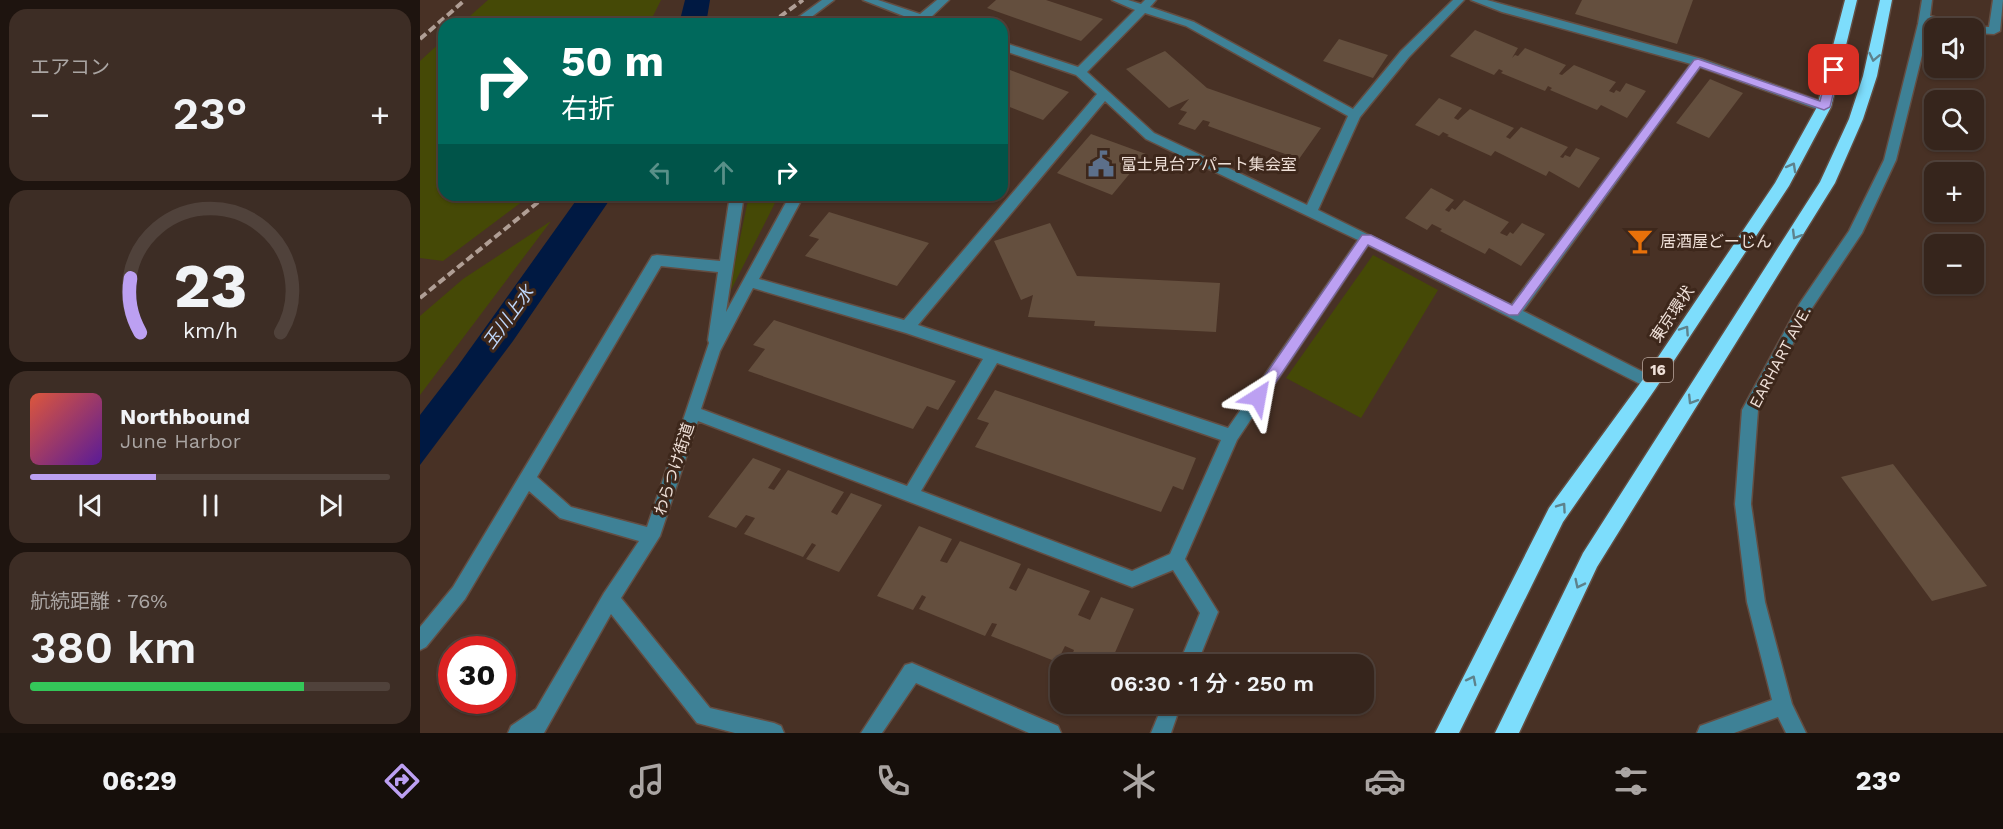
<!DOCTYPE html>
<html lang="ja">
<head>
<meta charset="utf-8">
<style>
  body { margin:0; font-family:"Work Sans","Noto Sans JP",sans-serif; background:#3d2d25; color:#f1f3f6; height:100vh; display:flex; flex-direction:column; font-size:22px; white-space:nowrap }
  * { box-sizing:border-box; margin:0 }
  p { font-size:20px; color:#aaa5a3 }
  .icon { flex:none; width:33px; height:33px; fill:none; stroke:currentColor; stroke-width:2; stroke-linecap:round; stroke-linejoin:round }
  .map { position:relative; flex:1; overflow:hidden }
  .sheet { display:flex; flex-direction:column; gap:9px; padding:9px; background:#1e140f; width:420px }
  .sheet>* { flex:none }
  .banner { position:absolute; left:18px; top:18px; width:570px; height:183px; border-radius:18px; box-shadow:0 2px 4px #0004,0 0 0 2px #50423b; background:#00695c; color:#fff; overflow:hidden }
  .controls { position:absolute; left:1504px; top:18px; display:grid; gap:12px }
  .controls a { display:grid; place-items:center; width:60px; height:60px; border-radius:12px; background:#36251c; box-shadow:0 2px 4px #0004,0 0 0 2px #50423b; font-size:30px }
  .speed { position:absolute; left:18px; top:636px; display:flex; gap:12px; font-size:30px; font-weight:700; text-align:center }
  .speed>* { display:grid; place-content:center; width:78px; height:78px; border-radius:50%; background:#36251c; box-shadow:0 2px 4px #0004,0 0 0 2px #50423b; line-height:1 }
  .speed .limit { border:9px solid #d22; background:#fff; color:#111 }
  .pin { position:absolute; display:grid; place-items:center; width:51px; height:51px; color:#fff; margin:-26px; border-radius:12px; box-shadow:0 3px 9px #0006 }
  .me { position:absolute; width:66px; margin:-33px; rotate:34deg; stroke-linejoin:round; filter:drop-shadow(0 0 4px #0008) }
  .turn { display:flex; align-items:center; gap:21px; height:126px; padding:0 24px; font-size:27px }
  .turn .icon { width:78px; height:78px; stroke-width:2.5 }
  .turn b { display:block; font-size:42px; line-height:51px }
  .lanes { display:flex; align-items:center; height:57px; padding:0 24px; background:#0003; justify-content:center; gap:30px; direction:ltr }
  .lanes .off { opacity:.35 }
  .big { font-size:45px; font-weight:600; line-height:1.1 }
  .sheet .card { flex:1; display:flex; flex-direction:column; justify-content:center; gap:9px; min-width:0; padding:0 21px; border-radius:18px; background:#3d2d25 }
  .sheet .dial { align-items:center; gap:0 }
  .dial svg { height:156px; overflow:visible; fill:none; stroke:#50423b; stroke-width:7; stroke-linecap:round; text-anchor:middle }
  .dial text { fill:#f1f3f6; stroke:none }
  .song { display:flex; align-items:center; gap:18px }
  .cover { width:72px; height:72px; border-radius:9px; background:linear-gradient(135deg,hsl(10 70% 55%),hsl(270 70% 35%)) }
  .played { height:6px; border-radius:3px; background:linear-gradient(90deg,#bca0f2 35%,#50423b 35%) }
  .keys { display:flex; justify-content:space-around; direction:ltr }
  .heat { display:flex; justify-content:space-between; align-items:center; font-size:33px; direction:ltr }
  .charge { height:9px; border-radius:4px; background:linear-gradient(90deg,#34c759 76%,#50423b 0) }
  .trip { position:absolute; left:630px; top:654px; width:324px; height:60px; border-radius:18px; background:#36251c; box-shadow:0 2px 4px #0004,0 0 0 2px #50423b; font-weight:600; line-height:60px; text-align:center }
  .menu { display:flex; height:96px; justify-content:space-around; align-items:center; background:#160f0b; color:#aaa5a3 }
  .menu .icon { width:42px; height:42px }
  .menu .active { color:#bca0f2 }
  .menu b { font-size:27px; color:#f1f3f6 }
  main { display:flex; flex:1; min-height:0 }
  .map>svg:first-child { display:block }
</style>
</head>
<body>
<main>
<section class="sheet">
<div class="card"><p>エアコン</p>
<div class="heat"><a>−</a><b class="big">23°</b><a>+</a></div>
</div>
<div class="card dial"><svg viewBox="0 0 100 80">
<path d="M14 69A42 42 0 1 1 86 69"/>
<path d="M14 69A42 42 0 0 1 9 41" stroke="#bca0f2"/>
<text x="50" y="56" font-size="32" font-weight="700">23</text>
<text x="50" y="72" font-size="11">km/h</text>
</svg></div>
<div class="card">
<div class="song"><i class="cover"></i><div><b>Northbound</b><p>June Harbor</p></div></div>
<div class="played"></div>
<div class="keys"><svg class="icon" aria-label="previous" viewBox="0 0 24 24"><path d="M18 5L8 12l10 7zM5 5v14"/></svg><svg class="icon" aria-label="pause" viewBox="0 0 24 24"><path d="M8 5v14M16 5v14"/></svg><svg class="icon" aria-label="next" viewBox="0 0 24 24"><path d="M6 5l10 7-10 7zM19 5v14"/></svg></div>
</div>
<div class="card"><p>航続距離 · 76%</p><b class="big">380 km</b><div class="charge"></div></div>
</section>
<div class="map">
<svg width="1583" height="733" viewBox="0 0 1583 733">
  <rect width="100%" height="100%" fill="#483125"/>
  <g fill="#454906">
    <path d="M68 0H241L229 24H41Z"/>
    <path d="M24 39V195H111L23 261 0 258V61Z"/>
    <path d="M329 195H359L308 296Z"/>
    <path d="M131 221 0 395V316L43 279Z"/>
    <path d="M953 255 1018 290 941 418 866 378Z"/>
  </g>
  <g fill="#001942">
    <path d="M265 0H290L286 24H259Z"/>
    <path d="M160 195H193L93 341 0 465V415L37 367Z"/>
  </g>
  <g fill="#644f3e">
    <path d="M576 0H626L683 19 661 41 567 8Z"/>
    <path d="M1162 0H1273L1257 44 1155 14Z"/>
    <path d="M1055 30 1098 48 1092 58 1095 55 1098 56 1105 48 1146 65 1139 74 1142 75 1154 65 1196 82 1189 91 1194 93 1196 90 1200 92 1206 83 1226 91 1207 118 1181 105 1177 110 1130 90 1132 88 1128 86 1125 91 1081 73 1083 71 1079 69 1074 75 1030 56Z"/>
    <path d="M919 39 968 55 953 78 903 61Z"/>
    <path d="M745 51 787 88 901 128 879 159 788 126 790 122 783 120 775 130 758 124 767 112 760 110 769 99 749 108 706 69Z"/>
    <path d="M582 67 649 92 623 120 582 104Z"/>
    <path d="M1290 79 1323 93 1289 138 1256 123Z"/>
    <path d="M1019 98 1042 108 1034 118 1038 120 1050 109 1094 128 1086 137 1090 139 1101 127 1148 147 1140 157 1143 158 1145 155 1150 157 1156 148 1180 158 1159 188 1129 171 1126 176 1075 151 1071 156 1027 136 1029 135 1023 132 1019 136 995 125Z"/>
    <path d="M671 134 726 154 692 195 637 173Z"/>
    <path d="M1011 188 1034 200 1025 210 1029 212 1032 208 1035 210 1044 200 1089 222 1080 233 1087 236 1090 232 1093 234 1102 223 1125 234 1101 266 1069 248 1065 254 1020 231 1022 229 1012 224 1007 230 985 218Z"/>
    <path d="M409 212 509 243 477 286 385 256 399 239 389 236Z"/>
    <path d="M630 223 657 276 800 283 796 332 674 326 675 321 608 317 613 295 601 300 574 241Z"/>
    <path d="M354 320 536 381 518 410 507 406 493 429 328 371 345 349 333 345Z"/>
    <path d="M575 390 776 458 763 490 753 486 741 512 555 447 569 423 557 419Z"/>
    <path d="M333 458 361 469 348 488 354 490 368 470 424 492 411 512 417 515 431 493 462 505 419 572 386 559 396 545 392 543 383 557 324 534 335 518 326 515 316 528 288 517Z"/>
    <path d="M1473 464 1567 586 1512 601 1421 477Z"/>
    <path d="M499 526 532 539 520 561 527 563 540 541 601 564 589 588 596 591 608 568 670 591 658 615 670 620 681 597 714 609 690 664H648L654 650 645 646 637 662 571 636 577 624 572 623 565 636 499 609 506 597 502 595 493 610 457 596Z"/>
  </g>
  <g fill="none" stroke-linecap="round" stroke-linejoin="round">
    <g stroke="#634d42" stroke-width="3">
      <g id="minor">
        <path d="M402 0H414L382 24H369Z"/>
        <path d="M443 0H458L500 14 517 0H529L510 18 523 24H492L494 20Z"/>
        <path d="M692 0H708L721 4 725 0H736L730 7 774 22 933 109 981 51 1033 0H1044L989 57 940 117 898 210 1091 305 1271 64 1082 12 1051 0H1067L1282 59 1408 104 1410 107 1404 111 1400 110 1280 67 1103 311 1235 378 1238 383 1235 388 1230 389 948 245 817 440 765 559 798 612 777 664H759L780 613 753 570 712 587 278 421 240 536 201 598 290 708 354 723 361 726 364 733H315L277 723 191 614 124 733H88L91 726 116 709 184 593 219 541 140 518 109 491 45 599 6 647 0 650V627L33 587 232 256 237 255 300 261 310 195H324L306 312 370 195H384L339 279 484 320 677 94 656 75 582 50V42L658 67 715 10ZM725 13 766 26 928 116 887 205 734 133 667 72ZM685 101 726 139 938 240 808 428 498 325ZM241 266 298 272 288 340 289 343 227 527 151 507 117 477ZM333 288 486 333 563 359 487 486 281 409 300 351ZM577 363 801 440 750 554 712 571 501 491Z"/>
        <path d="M1502 0H1512L1510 16 1552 27H1569L1573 0H1583L1580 31 1574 34 1554 33V28H1535L1510 23 1476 160 1442 233 1390 311 1338 410 1331 504 1345 602 1372 704 1386 733H1366L1358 717 1314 733H1277L1280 726 1352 700 1327 602 1315 504 1322 410 1380 303 1429 231 1464 160 1498 24Z"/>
        <path d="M492 663 638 726 641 733H609L496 683 462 733H441L485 665Z"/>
        <path d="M743 704H761L751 733H731Z"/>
      </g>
    </g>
    <g stroke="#634d42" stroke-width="3">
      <g id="highway">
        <path d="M1425 0H1437L1411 107 1369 186 1236 388 1143 522 1039 733H1015L1129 508 1224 378 1355 183 1397 107Z"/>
        <path d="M1460 0H1472L1457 76 1443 119 1415 183 1177 567 1099 733H1075L1163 553 1400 182 1429 119 1443 76Z"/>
      </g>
    </g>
    <use href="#minor" fill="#3e8196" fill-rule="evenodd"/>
    <use href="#highway" fill="#7dddfc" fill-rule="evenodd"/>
    <g stroke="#b09e95" stroke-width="4" stroke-dasharray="8 4" stroke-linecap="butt">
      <path d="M350 24 383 0"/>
      <path d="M0 39 45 0"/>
      <path d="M0 298 127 195"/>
    </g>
  </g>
  <defs><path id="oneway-chevron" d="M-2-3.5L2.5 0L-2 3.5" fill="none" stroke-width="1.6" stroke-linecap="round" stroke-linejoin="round" transform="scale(1.5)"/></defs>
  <g stroke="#5d828c">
    <use href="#oneway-chevron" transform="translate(1454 57) rotate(102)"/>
    <use href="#oneway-chevron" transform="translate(1372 167) rotate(-61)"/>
    <use href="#oneway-chevron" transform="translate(1376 235) rotate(121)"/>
    <use href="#oneway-chevron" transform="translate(1265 330) rotate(-56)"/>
    <use href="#oneway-chevron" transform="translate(1272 400) rotate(122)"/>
    <use href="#oneway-chevron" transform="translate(1142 507) rotate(-55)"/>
    <use href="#oneway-chevron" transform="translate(1159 584) rotate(116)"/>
    <use href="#oneway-chevron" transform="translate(1052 680) rotate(-63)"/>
  </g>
  <path fill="#bca0f2" stroke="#7a689d" stroke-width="1.5" d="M1278 59 1400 101 1408 70 1414 66 1419 70 1410 107 1404 110 1280 67 1098 315H1089L948 245 843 401H833L831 397 833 393 942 235H951L1092 305 1274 60Z"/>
  <defs>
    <g id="civic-bare" transform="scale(2.07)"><path d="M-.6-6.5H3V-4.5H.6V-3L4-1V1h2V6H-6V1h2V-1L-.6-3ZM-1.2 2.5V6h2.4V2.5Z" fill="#5c6f8a" stroke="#3d271b" stroke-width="2.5" paint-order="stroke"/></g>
    <g id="bar-bare" transform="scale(2.07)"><path d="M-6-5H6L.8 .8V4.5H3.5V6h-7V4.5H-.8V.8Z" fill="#e8710a" stroke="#3d271b" stroke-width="2.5" paint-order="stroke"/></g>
  </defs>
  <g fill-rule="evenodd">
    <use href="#civic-bare" x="681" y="164"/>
    <use href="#bar-bare" x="1220" y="241"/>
  </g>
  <g text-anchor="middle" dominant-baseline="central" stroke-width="6" stroke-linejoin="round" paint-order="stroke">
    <rect fill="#3d271b" stroke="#baa89f" stroke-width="1.5" x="1223" y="358" width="30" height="24" rx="4.5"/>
    <g font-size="15" font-weight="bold" fill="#efe0d8">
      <text x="1238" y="370">16</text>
    </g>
    <g font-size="16" fill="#efe0d8" stroke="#3d271b" text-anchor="start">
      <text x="701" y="164">富士見台アパート集会室</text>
      <text x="1240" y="241">居酒屋どーじん</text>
    </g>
    <g font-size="16" fill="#efe0d8" stroke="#3d271b">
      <text transform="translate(1252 314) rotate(-56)">東京環状</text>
      <text transform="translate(1360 357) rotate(-62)">EARHART AVE.</text>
      <text transform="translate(254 469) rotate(-72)">わらつけ街道</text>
    </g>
    <g font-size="18" font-style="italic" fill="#bed6f9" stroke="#3d271b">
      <text transform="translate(88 317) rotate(-54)">玉川上水</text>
    </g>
  </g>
</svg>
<div class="controls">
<a><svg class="icon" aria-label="sound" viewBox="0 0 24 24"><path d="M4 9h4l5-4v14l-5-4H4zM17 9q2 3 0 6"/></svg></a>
<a><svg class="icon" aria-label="search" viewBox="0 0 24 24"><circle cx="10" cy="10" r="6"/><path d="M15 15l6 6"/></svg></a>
<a>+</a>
<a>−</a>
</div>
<div class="speed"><div class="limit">30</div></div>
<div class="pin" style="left:1414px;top:70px;background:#d93025"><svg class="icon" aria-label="arrive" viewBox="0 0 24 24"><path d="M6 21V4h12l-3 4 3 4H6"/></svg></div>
<svg class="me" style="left:838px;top:397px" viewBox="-20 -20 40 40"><path d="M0-17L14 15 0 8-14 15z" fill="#bca0f2" stroke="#fff" stroke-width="4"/></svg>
<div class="trip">06:30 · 1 分 · 250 m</div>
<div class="banner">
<div class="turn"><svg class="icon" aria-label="right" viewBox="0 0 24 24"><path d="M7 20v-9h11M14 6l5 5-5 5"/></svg><div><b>50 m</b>右折</div></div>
<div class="lanes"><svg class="icon off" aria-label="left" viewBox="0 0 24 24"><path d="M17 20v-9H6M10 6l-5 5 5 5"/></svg><svg class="icon off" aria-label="ahead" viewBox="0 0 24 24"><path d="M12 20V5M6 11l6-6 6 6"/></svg><svg class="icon" aria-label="right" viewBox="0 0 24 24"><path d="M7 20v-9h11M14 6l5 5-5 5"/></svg></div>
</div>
</div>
</main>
<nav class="menu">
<b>06:29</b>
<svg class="icon active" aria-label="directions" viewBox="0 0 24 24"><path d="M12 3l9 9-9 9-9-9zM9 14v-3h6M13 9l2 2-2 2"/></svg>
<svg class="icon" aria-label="music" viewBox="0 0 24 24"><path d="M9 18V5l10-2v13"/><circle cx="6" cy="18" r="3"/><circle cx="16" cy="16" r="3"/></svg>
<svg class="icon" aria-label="phone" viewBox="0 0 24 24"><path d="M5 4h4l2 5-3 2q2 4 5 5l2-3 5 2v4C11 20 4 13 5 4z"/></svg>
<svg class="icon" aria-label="climate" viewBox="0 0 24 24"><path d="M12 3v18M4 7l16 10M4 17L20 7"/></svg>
<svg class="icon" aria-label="car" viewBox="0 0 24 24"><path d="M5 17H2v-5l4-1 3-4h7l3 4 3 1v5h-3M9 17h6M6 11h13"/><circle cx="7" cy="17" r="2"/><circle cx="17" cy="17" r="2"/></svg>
<svg class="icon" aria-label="filters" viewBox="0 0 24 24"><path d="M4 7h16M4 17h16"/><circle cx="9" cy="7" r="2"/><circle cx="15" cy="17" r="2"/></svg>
<b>23°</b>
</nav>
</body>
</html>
